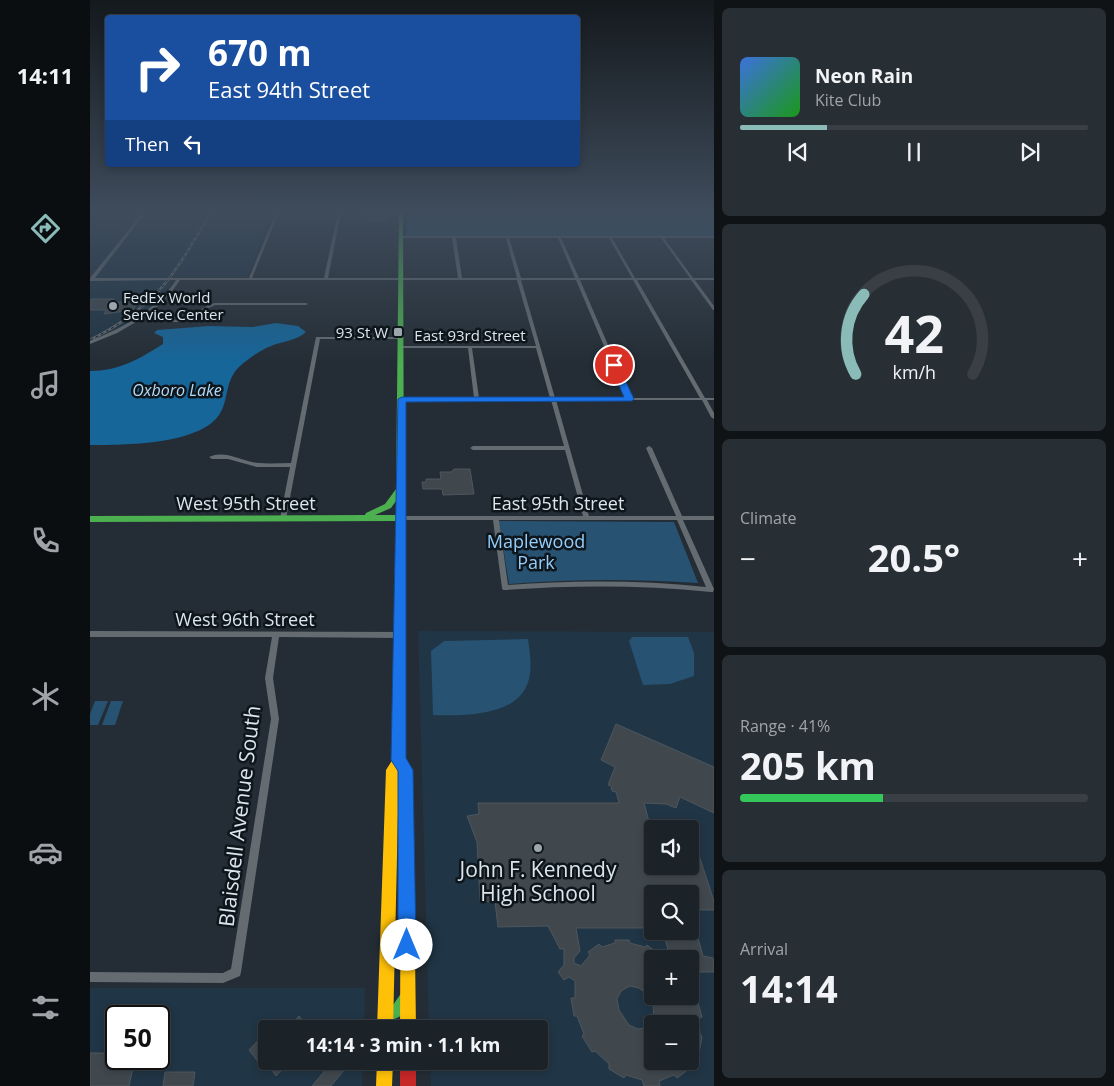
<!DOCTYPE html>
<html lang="en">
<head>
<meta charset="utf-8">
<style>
  body { margin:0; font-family:"Open Sans",sans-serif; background:#282f34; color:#f1f3f6; height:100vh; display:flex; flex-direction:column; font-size:19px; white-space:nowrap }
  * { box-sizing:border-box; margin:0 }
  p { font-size:16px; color:#a0a4a8 }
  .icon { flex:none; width:28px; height:28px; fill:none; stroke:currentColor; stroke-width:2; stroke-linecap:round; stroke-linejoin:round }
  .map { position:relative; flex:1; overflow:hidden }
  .panel { display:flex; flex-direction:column; gap:8px; padding:8px; background:#0f1316; width:400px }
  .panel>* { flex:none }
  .top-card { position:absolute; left:15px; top:15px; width:475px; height:152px; border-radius:5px; box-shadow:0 2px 8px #0003,0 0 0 1px #393f45; background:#1a4fa0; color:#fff; overflow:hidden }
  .buttons { position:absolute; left:554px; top:820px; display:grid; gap:10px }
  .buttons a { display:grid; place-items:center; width:55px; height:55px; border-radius:5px; background:#1b2228; box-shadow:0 2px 8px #0003,0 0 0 1px #393f45; font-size:25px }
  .speed { position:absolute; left:15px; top:1005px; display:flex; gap:10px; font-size:25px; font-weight:700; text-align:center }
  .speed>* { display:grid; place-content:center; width:65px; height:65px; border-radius:50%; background:#1b2228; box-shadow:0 2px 8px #0003,0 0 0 1px #393f45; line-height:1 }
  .speed .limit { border:2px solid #111; border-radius:8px; background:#fff; color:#111 }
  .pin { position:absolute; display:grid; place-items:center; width:42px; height:42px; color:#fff; margin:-21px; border:2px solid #fff; border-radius:50%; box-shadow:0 1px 5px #0007 }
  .me { position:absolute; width:55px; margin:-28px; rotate:0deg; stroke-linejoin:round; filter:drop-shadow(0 0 4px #0008) }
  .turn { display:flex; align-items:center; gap:18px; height:105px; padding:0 20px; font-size:22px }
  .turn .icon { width:65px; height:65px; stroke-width:2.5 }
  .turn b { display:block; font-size:35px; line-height:42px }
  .then { display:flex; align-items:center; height:48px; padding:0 20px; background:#0003; gap:10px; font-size:19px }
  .big { font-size:38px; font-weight:700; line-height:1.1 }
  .panel .widget { flex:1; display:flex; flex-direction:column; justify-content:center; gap:8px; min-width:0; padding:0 18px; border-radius:8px; background:#282f34 }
  .panel .dial { align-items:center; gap:0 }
  .dial svg { height:130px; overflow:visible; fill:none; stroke:#393f45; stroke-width:7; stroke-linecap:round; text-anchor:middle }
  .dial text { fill:#f1f3f6; stroke:none }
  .song { display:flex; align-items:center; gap:15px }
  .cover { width:60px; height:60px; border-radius:8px; background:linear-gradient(135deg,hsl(220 70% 55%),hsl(120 70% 35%)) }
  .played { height:5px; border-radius:2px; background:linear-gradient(90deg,#8bbbb9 25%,#393f45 25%) }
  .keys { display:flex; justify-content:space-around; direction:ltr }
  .heat { display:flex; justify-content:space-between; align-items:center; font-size:28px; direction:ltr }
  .charge { height:8px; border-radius:4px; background:linear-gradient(90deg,#34c759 41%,#393f45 0) }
  .trip { position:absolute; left:168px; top:1020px; width:290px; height:50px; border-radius:5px; background:#1b2228; box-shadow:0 2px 8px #0003,0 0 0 1px #393f45; font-weight:700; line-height:50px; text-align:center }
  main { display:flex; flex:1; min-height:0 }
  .dock { display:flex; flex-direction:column; width:90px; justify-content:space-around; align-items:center; background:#0b0e10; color:#a0a4a8 }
  .dock .icon { width:35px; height:35px }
  .dock .selected { color:#8bbbb9 }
  .dock b { font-size:22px; color:#f1f3f6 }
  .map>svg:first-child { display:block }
</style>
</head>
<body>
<main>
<nav class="dock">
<b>14:11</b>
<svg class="icon selected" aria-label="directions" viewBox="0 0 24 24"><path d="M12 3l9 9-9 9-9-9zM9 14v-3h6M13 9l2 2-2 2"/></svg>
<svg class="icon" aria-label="music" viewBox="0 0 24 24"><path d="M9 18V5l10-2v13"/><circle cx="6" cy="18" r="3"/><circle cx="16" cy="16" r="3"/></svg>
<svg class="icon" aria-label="phone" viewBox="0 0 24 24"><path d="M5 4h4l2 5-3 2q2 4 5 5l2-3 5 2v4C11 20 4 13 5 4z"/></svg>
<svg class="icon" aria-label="climate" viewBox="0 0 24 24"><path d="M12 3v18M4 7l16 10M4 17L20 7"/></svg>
<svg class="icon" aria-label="car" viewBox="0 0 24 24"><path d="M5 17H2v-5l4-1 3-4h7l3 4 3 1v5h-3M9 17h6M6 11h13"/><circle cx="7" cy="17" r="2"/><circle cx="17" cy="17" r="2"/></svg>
<svg class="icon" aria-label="filters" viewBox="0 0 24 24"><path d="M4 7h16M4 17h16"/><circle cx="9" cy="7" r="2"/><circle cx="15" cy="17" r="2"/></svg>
</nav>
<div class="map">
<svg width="624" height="1086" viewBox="0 0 624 1086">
  <rect width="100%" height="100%" fill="#242d35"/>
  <g fill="#203545" fill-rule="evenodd">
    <path d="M0 212H183L157 277H85L68 301 52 314 34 326 0 339Z"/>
    <path d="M328 631 624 632V1086H341L340 1061H449V1029H339ZM562 829H600V866H562ZM562 894H600V931H562ZM562 959H600V996H562ZM562 1024H600V1061H562Z"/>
    <path d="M0 988H275L274 1029H176V1061H273L272 1086H0ZM26 1016H69V1059H26Z"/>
  </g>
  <g fill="#275272">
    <path d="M317 212H624V236H316Z"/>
    <path d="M409 521 584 522 608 583C545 579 483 579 419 584Z"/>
    <path d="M542 637H598L604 653V676L580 684 553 685 539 641Z"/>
    <path d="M438 639C440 654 443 671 437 685 424 717 372 716 343 715L341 651 354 641Z"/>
    <path d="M5 701H18L8 725H0V714Z"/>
    <path d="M21 701H33L25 725H12Z"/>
  </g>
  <path fill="#16669a" d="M186 323 208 326 216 332C206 341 193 341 181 346 170 350 158 359 149 367 134 382 139 401 129 415 108 445 34 445 0 445V371C29 371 49 359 73 344V337L64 333 67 330 119 326 163 327Z"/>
  <g fill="#40484e" stroke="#4e565d" fill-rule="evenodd">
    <path d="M276 212H298L297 221 272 220 273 215H276Z"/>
    <path d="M1 299H24L22 302H48L43 310 14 314 16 310H0Z"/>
    <path d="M364 469H380L384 494 353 495 352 489H333L332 482H336V479H351L350 472H361Z"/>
    <path d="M526 724 624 767V813L590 797 586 808 576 804 554 803 562 833V866H600V828L624 901V910H600V894L562 893V928H486L490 951 484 958V963L491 966 500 955 498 952 509 944 512 947 525 943V940H539L540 943 555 947 557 945 575 959H562V996H603L607 999 612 1017 609 1018 610 1034 612 1037 609 1053 605 1052 600 1060V1024H562V1061H599L597 1065 599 1069 587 1078 584 1075 569 1081 570 1086H554L552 1080 536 1075 534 1078 519 1069V1064L505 1051 502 1052 492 1036 494 1034 487 1016H484L481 998H485V981L479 977 474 980 468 972 474 965V949H470L458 926 408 927 405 902 390 901 387 842 377 816 389 814 388 803H529L526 792 522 791 521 786 518 785 525 767 511 760ZM540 986 549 988 557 994 563 1004 564 1020 559 1027 548 1029 539 1025 529 1010 527 999 531 991Z"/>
    <path d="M602 916 613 956 623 958 624 972H605L600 977V959H591L579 954 573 931H600Z"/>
    <path d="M209 1016 220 1029H197Z"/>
    <path d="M176 1032V1061H200L186 1076 173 1058 169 1063 159 1050Z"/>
    <path d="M0 1053H26V1059H45L39 1086H0Z"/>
    <path d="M243 1061H257L259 1064 241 1086H222Z"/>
    <path d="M75 1072H105L103 1086H73Z"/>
  </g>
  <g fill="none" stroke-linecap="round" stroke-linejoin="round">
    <g fill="#646b71" fill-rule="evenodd">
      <path d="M53 212H56L5 278H159L186 212H189L162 278H234L248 212H251L238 278H368L362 238H311V236H624V238H574L603 278H624V280H605L624 306V310H623L601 280H547L615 398H624V400H617L624 413V419L621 417 612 400H466L499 516H586L556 448 559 446 562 448 592 516H624V520H593L624 589 623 592H621C552 585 484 585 415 590H413L412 588 403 520H311L308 518 311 516H493L475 450H383L380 448 383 446H474L461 400H312L310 399 312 398H384L378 348H310V346H446L427 280H90C80 295 70 306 55 316 70 319 86 323 100 316 109 312 115 305 125 303H216L218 304 216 305H125L116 309 102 318 89 322H77L53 318 27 333 0 344V341C34 327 65 311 86 280L0 281V278ZM366 238H416L427 278H372ZM419 238H468L485 278H431ZM471 238H519L542 278H489ZM522 238H571L600 278H545ZM431 280H486L536 398H465ZM490 280H543L610 398H541ZM382 348H446L460 398H389ZM409 520H587L616 587C550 580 484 580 418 585Z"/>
      <path d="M226 337H312L314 338 312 339H230L196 519 193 521 190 519 200 467H167L138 459H122L119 457C135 449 153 462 169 463 180 464 190 463 201 463Z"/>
      <path d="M0 631 311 632 314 633 315 635 314 637 311 638 189 637 183 678 189 719 151 972 150 976 133 983 0 982V972L133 973 141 969 181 719 175 678 182 637H0Z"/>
    </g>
    <g fill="#4caf50" fill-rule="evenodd">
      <path d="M309 212H313L314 516 315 518 314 520 315 743 313 747 309 748 305 747 303 743 306 521 0 522V516L275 515 276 513 295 504 306 489ZM306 501V515H285L301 508Z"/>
      <path d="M317 990 322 992 324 997 313 1015 296 1023 291 1020 288 1015 291 1010 303 1005 312 992Z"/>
    </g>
    <g fill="#ffc107" fill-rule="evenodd">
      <path d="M309 738 313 739 315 743V759L321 770 323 799 326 1029H310L311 799 309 770 303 1029H287L296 770 303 759V743L305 739Z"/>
      <path d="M287 1061H303L302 1086H286Z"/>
    </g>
    <rect fill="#c62828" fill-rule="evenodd" x="310" y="1061" width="16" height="25"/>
    <g stroke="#636970" stroke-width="2.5">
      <path id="rail" d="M0 340C68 306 84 275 121 212"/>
    </g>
    <use href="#rail" stroke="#0e161c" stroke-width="1" stroke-dasharray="3" stroke-linecap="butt"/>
  </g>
  <linearGradient id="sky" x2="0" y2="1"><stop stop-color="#14191d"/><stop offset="0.58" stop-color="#3f4c5c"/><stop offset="1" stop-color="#3f4c5c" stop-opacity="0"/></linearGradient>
  <rect width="624" height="364" fill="url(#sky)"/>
  <path fill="#1a73e8" stroke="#114b97" d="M524 362 528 365 544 399 542 401 316 402V758L323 770 326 945 324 951 317 954 311 951 308 945V771L301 760 308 399 312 397H534L520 365Z"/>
  <g fill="#9aa5ad" stroke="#0e161c" stroke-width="2">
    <circle cx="23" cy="306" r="5"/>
    <rect x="303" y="327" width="10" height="10" rx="2.5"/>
    <circle cx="448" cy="848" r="5"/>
  </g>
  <g text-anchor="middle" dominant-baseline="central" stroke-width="5" stroke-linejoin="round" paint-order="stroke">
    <g font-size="15" fill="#dae5ee" stroke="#0e161c" text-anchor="start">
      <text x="33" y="297">FedEx World<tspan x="33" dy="17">Service Center</tspan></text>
      <text x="298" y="332" text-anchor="end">93 St W</text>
    </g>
    <g font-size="15" fill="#dae5ee" stroke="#0e161c">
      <text x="380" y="335">East 93rd Street</text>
    </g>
    <g font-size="16" font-style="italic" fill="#b4daf9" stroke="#0e161c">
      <text x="87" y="390">Oxboro Lake</text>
    </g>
    <g font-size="18" fill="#dae5ee" stroke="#0e161c">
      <text x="156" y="503">West 95th Street</text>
      <text x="468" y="503">East 95th Street</text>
      <text x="155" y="619">West 96th Street</text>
    </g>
    <g font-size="18" fill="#93cdfb" stroke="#0e161c">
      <text x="446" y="541">Maplewood<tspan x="446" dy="21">Park</tspan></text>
    </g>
    <g font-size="21" fill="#dae5ee" stroke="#0e161c">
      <text transform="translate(149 816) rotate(-83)">Blaisdell Avenue South</text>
    </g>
    <g font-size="21" fill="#dae5ee" stroke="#0e161c">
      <text x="448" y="869">John F. Kennedy<tspan x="448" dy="24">High School</tspan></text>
    </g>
  </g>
</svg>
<div class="buttons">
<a><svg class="icon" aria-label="sound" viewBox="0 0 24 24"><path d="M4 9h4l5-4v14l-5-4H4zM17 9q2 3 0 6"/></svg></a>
<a><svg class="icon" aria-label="search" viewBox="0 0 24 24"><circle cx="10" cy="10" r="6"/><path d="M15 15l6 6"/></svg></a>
<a>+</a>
<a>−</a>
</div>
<div class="speed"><div class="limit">50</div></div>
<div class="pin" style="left:524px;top:365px;background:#d93025"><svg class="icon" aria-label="arrive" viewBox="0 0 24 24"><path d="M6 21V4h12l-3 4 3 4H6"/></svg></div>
<svg class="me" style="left:317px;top:945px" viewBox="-20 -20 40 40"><circle r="19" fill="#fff"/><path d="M0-13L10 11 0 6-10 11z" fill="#1a73e8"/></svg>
<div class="trip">14:14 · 3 min · 1.1 km</div>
<div class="top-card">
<div class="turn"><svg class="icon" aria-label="right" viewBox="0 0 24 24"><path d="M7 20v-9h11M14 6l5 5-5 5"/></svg><div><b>670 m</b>East 94th Street</div></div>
<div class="then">Then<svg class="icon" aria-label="left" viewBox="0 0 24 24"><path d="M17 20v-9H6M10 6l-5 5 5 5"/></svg></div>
</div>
</div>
<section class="panel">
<div class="widget">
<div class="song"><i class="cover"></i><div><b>Neon Rain</b><p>Kite Club</p></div></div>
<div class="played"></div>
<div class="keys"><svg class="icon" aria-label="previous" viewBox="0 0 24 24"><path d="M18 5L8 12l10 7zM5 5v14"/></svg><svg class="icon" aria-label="pause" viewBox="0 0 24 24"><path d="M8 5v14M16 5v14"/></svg><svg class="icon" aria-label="next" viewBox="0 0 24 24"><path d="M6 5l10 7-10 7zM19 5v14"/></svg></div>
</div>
<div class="widget dial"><svg viewBox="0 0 100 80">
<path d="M14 69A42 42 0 1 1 86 69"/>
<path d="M14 69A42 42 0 0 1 19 20" stroke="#8bbbb9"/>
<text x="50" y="56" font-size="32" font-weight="700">42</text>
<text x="50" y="72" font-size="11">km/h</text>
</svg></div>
<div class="widget"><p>Climate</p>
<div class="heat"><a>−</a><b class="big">20.5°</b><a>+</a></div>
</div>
<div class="widget"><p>Range · 41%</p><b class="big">205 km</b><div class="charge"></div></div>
<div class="widget"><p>Arrival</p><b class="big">14:14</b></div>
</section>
</main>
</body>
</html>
